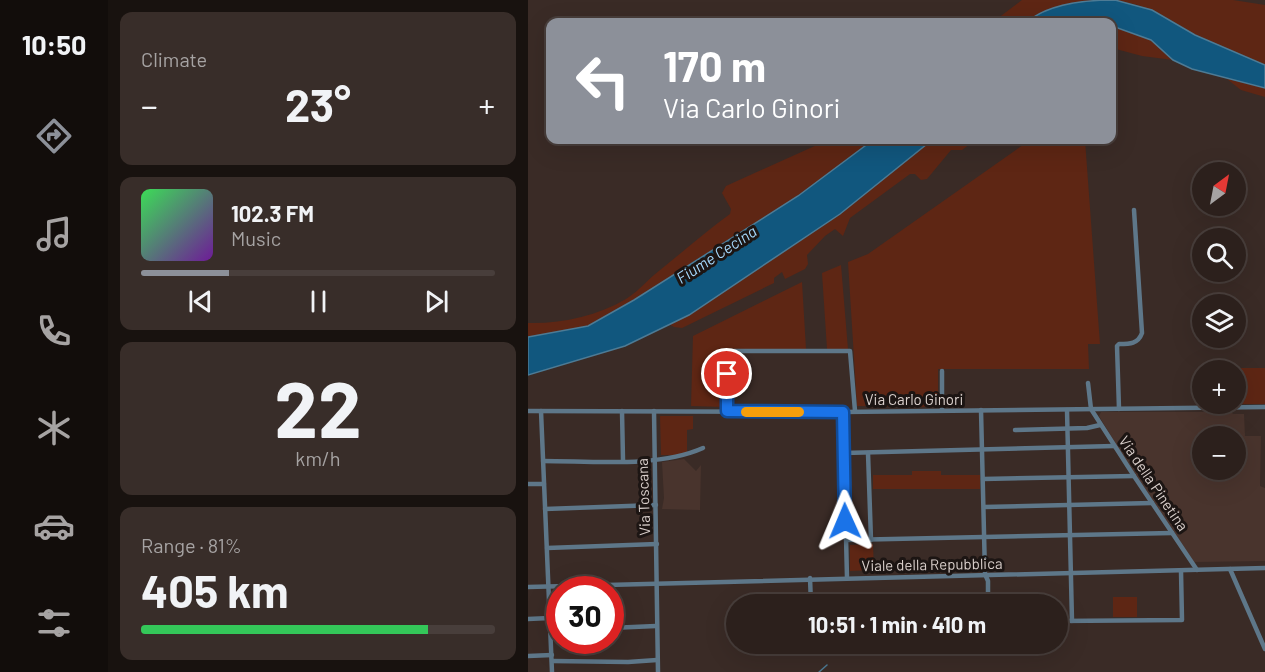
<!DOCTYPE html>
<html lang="en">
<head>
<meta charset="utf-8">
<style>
  body { margin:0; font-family:Barlow,sans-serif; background:#382d29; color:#f1f3f6; height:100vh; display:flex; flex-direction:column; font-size:22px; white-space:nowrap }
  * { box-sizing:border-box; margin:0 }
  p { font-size:20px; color:#a6a3a3 }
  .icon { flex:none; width:33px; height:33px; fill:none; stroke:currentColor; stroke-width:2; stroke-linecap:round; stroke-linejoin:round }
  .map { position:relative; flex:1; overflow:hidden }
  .details { display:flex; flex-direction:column; gap:12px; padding:12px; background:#18120f; width:420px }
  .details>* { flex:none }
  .guide { position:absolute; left:18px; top:18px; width:570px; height:126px; border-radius:12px; box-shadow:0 6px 24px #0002,0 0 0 2px #483e3b; background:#8c9099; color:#fff; overflow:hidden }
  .needle { width:39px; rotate:32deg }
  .controls { position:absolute; left:664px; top:162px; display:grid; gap:12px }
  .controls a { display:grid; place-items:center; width:54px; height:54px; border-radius:50%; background:#2c201c; box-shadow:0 6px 24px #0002,0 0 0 2px #483e3b; font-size:30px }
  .speed { position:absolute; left:18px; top:576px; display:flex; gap:12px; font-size:30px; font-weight:700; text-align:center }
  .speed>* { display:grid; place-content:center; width:78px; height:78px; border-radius:50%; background:#2c201c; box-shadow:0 6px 24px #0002,0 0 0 2px #483e3b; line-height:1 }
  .speed .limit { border:9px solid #d22; background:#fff; color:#111 }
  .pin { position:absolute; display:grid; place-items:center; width:51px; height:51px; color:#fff; margin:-26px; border:3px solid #fff; border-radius:50%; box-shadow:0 2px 6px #0007 }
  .me { position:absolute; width:66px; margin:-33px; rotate:359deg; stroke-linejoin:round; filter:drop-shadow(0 0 4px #0008) }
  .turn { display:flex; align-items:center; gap:21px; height:126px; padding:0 18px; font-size:27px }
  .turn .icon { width:78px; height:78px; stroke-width:2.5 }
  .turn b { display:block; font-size:42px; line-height:51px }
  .big { font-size:45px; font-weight:700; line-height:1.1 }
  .details .widget { flex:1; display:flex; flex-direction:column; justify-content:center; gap:9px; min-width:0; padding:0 21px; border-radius:12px; background:#382d29 }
  .details .dial { align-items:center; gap:0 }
  .dial b { font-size:78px; line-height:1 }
  .song { display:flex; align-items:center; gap:18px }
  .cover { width:72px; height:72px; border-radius:9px; background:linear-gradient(135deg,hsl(130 70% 55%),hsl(280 70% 35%)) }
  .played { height:6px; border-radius:3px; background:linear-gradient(90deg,#8c9099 25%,#483e3b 25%) }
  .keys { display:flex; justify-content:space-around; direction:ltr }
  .heat { display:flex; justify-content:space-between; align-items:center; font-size:33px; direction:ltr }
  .charge { height:9px; border-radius:4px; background:linear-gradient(90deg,#34c759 81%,#483e3b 0) }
  .trip { position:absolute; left:198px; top:594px; width:342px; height:60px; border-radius:30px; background:#2c201c; box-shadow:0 6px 24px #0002,0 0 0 2px #483e3b; font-weight:700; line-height:60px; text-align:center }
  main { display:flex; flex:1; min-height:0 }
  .dock { display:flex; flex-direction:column; width:108px; justify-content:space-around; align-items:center; background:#120d0b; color:#a6a3a3 }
  .dock .icon { width:42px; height:42px }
  .dock .selected { color:#8c9099 }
  .dock b { font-size:27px; color:#f1f3f6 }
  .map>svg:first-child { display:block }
</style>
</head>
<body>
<main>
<nav class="dock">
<b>10:50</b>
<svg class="icon selected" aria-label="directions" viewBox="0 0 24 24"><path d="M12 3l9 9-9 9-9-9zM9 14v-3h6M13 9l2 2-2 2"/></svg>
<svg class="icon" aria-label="music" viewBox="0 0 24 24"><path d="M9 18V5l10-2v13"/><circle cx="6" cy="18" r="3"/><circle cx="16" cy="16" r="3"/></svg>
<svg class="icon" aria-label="phone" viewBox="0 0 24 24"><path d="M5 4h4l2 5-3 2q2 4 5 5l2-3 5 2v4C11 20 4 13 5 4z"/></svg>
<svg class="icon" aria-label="climate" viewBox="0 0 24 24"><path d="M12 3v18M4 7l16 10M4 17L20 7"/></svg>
<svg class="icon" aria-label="car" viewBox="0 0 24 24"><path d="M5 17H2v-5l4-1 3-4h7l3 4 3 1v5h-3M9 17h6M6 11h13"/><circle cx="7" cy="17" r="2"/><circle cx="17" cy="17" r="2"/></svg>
<svg class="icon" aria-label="filters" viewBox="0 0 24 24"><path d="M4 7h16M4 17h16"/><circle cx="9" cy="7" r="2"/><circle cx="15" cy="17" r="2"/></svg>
</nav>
<section class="details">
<div class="widget"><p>Climate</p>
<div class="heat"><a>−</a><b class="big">23°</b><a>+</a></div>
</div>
<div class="widget">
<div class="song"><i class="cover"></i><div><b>102.3 FM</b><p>Music</p></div></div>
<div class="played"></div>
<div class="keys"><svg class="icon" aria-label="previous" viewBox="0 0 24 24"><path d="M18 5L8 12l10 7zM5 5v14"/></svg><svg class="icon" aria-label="pause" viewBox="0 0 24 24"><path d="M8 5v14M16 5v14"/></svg><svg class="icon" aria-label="next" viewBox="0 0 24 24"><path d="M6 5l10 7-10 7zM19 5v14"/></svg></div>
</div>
<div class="widget dial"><b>22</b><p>km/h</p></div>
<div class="widget"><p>Range · 81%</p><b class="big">405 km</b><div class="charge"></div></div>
</section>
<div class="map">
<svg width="737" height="672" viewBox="0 0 737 672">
  <rect width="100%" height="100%" fill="#3a2b26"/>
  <g fill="#49342d" fill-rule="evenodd">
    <path d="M573 412H703L705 414H716L717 436H733L732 486 737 488V561L666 562 591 449 571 416ZM675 436H708V470H675Z"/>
    <path d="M156 459 168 471 173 465 172 510 134 509 136 498 134 462Z"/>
  </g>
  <g fill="#5e2614">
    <path d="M494 0H571L563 1 504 19 499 22H465Z"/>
    <path d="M587 0H705L737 5V65L667 35 641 19 610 5Z"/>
    <path d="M584 26 623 40 645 60 614 56 584 48Z"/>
    <path d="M699 79 737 88V97L713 90Z"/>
    <path d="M300 140H345L270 196 106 300 60 326 0 337V323C33 324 69 316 98 299 108 293 117 283 126 275 151 255 176 233 202 214L203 209 194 193 198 186Z"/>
    <path d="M404 140H458L446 141 434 150H423L399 179 393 180 387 174H382L322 218 315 236 307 229 297 236 279 255 280 264 277 269 257 279 254 272 246 278V283L154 328 146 327 141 324 161 315 312 214Z"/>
    <path d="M502 140H557L572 344H560L561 369H410V407L329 406 320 262 340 254Z"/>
    <path d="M313 265 320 349H299L294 273Z"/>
    <path d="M274 282 278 349H196V407L163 406 165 336Z"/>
    <path d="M709 368H737V404H711Z"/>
    <path d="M132 416H165V429L159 430V455H133Z"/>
    <path d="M384 471H413V475H452V489H345V475H384Z"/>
    <path d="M345 544 346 570 322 571V545Z"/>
    <rect x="585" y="597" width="24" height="20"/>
  </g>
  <g fill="#11577e" stroke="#4d7b95" stroke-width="1.5">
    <path d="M587 0 624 10 667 35 737 65V88L664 69 645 60 623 40 584 26V22H499C521 3 559 0 587 0Z"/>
    <path d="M345 140H404L312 214 161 315 97 346 0 375V337L60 326 106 300 270 196Z"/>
  </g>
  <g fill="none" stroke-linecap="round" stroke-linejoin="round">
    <path stroke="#4d7b95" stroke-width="1.5" d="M291 672 299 665"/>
    <g stroke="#5e7789" stroke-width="4.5">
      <path d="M560 383 563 409 606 476 669 570"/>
      <path d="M591 409 589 346 591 344C602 344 610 344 614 333L606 210"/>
      <path d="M414 410V371"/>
      <path d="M453 410 457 574 460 581V604"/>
      <path d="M539 410 544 621"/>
      <path d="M0 411 315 412 737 407"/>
      <path d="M13 411 24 672"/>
      <path d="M94 411 95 460"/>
      <path d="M126 411 130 672"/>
      <path d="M199 412V359L203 351H322L327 411"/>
      <path d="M315 412 319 578"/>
      <path d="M487 430 559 428 572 425"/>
      <path d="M316 453 586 446"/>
      <path d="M340 453 343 540"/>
      <path d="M15 461C65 461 130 468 175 448"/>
      <path d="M455 479 606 476"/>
      <path d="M0 484H16"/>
      <path d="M456 507 624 503"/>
      <path d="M17 509 128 505"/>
      <path d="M318 540 644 533"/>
      <path d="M19 548 129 544"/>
      <path d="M702 569 737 649"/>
      <path d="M282 578 283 604"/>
      <path d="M0 587 737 568"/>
      <path d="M0 619 22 618"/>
      <path d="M530 621 654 620 653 571"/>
      <path d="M82 628 128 626"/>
      <path d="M22 630 32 629"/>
      <path d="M0 656 24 655"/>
      <path d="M24 661 100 662 129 660"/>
    </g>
  </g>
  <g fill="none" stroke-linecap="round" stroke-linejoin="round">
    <g stroke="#114b97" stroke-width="15">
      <path id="route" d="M199 374V411L315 412 317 521"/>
    </g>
    <use href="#route" stroke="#1a73e8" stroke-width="10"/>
    <path stroke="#f59e0b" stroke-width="10" d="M218 412H271"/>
  </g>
  <g text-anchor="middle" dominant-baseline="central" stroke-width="6" stroke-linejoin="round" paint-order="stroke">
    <g font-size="15" fill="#dad0cc" stroke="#1c1513">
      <text x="386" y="399">Via Carlo Ginori</text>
      <text transform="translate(626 483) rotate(56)">Via della Pinetina</text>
      <text transform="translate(115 497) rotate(-92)">Via Toscana</text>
      <text transform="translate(404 564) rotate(-1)">Viale della Repubblica</text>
    </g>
    <g font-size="16" font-style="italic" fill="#a5d8fc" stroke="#1c1513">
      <text transform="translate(188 254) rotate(-33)">Fiume Cecina</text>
    </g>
  </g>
</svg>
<div class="controls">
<a><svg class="needle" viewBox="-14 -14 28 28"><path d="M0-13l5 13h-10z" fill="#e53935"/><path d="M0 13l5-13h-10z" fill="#a6a3a3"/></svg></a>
<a><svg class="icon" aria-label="search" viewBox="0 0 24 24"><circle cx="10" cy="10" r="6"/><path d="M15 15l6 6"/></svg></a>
<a><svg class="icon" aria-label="layers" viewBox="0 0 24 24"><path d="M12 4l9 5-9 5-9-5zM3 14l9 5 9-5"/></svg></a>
<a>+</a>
<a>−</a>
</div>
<div class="speed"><div class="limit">30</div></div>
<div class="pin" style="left:199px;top:374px;background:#d93025"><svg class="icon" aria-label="arrive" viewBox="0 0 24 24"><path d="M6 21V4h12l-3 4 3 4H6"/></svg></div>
<svg class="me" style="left:317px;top:521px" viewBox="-20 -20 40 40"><path d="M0-17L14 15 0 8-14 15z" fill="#1a73e8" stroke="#fff" stroke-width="4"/></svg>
<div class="trip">10:51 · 1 min · 410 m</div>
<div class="guide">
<div class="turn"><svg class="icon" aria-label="left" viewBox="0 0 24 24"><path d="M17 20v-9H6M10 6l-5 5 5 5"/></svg><div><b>170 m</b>Via Carlo Ginori</div></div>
</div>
</div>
</main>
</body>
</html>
